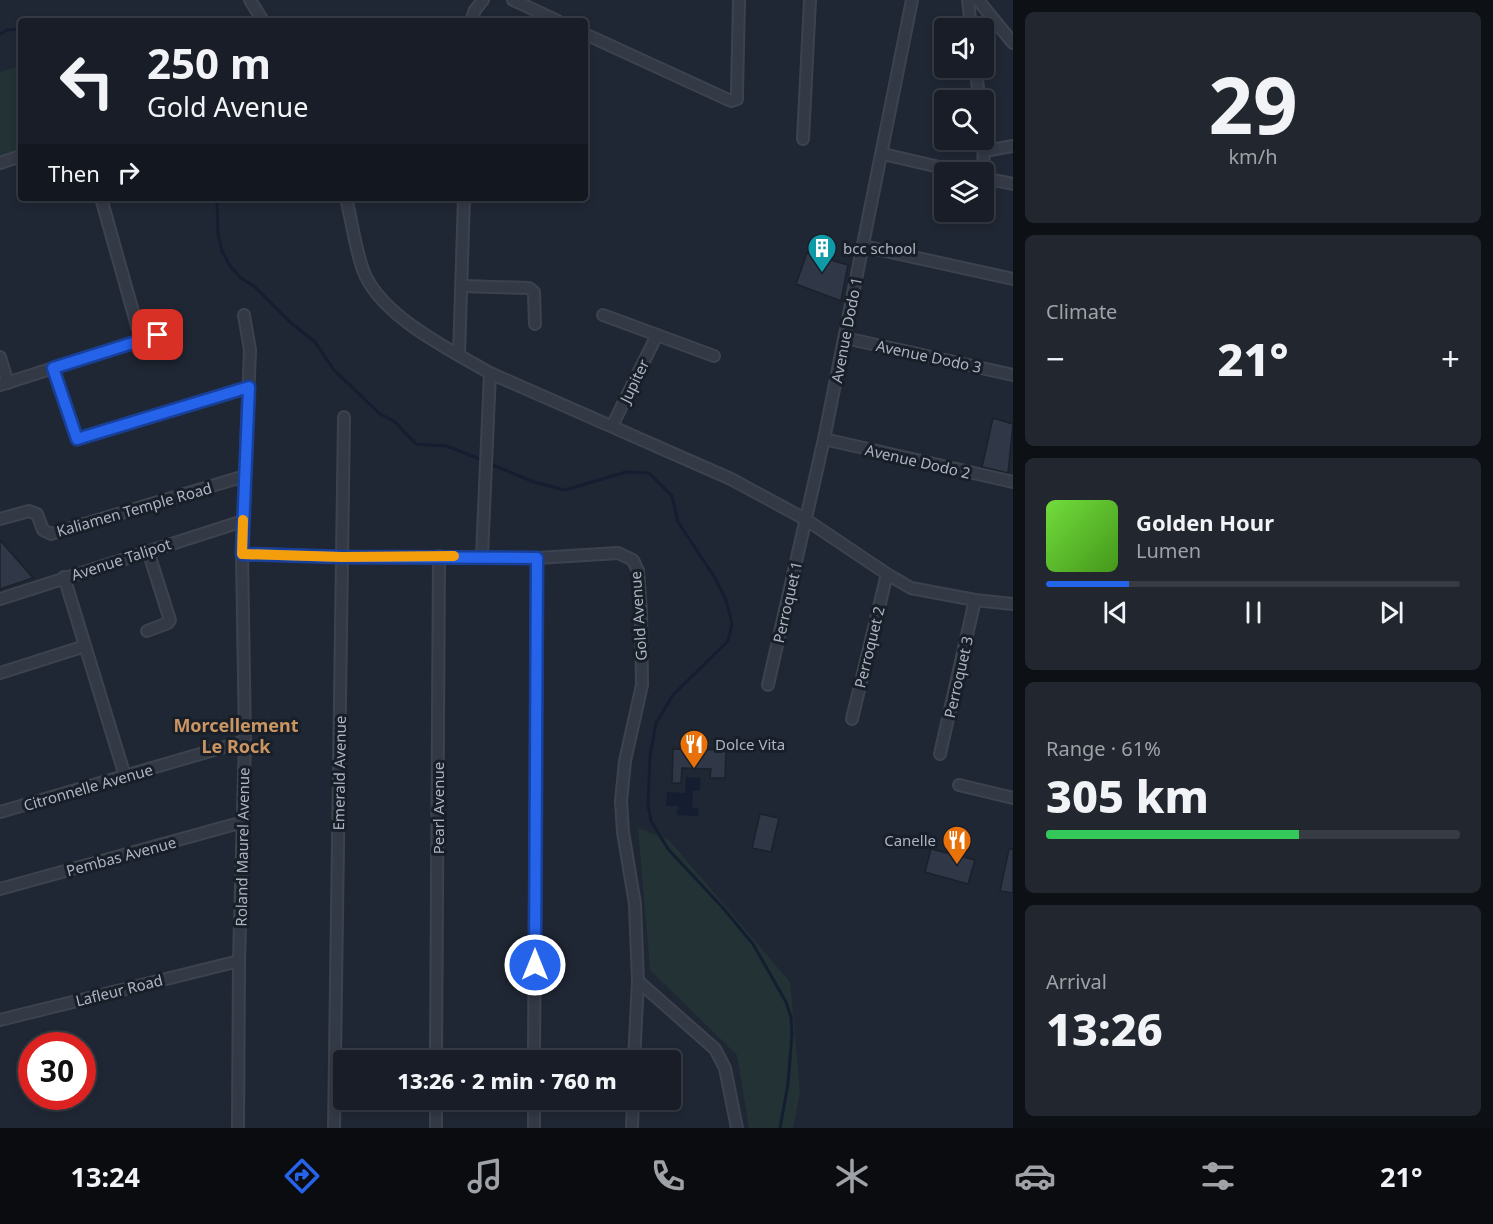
<!DOCTYPE html>
<html lang="en">
<head>
<meta charset="utf-8">
<style>
  body { margin:0; font-family:"Noto Sans",sans-serif; background:#21262f; color:#f1f3f6; height:100vh; display:flex; flex-direction:column; font-size:22px; white-space:nowrap }
  * { box-sizing:border-box; margin:0 }
  p { font-size:20px; color:#9fa2a7 }
  .icon { flex:none; width:33px; height:33px; fill:none; stroke:currentColor; stroke-width:2; stroke-linecap:round; stroke-linejoin:round }
  .map { position:relative; flex:1; overflow:hidden }
  .sheet { display:flex; flex-direction:column; gap:12px; padding:12px; background:#0d1015; width:480px }
  .sheet>* { flex:none }
  .top-card { position:absolute; left:18px; top:18px; width:570px; height:183px; border-radius:6px; box-shadow:0 3px 9px #0003,0 0 0 2px #363b44; background:#181d27; color:#f1f3f6; overflow:hidden }
  .tools { position:absolute; left:934px; top:18px; display:grid; gap:12px }
  .tools a { display:grid; place-items:center; width:60px; height:60px; border-radius:6px; background:#181d27; box-shadow:0 3px 9px #0003,0 0 0 2px #363b44; font-size:30px }
  .speed { position:absolute; left:18px; top:1032px; display:flex; gap:12px; font-size:30px; font-weight:700; text-align:center }
  .speed>* { display:grid; place-content:center; width:78px; height:78px; border-radius:50%; background:#181d27; box-shadow:0 3px 9px #0003,0 0 0 2px #363b44; line-height:1 }
  .speed .limit { border:9px solid #d22; background:#fff; color:#111 }
  .pin { position:absolute; display:grid; place-items:center; width:51px; height:51px; color:#fff; margin:-26px; border-radius:12px; box-shadow:0 3px 9px #0006 }
  .me { position:absolute; width:66px; margin:-33px; rotate:0deg; stroke-linejoin:round; filter:drop-shadow(0 0 4px #0008) }
  .turn { display:flex; align-items:center; gap:21px; height:126px; padding:0 30px; font-size:27px }
  .turn .icon { width:78px; height:78px; stroke-width:2.5 }
  .turn b { display:block; font-size:42px; line-height:51px }
  .then { display:flex; align-items:center; height:57px; padding:0 30px; background:#0003; gap:12px; font-size:22px }
  .big { font-size:45px; font-weight:800; line-height:1.1 }
  .sheet .tile { flex:1; display:flex; flex-direction:column; justify-content:center; gap:9px; min-width:0; padding:0 21px; border-radius:9px; background:#21262f }
  .sheet .dial { align-items:center; gap:0 }
  .dial b { font-size:78px; line-height:1 }
  .song { display:flex; align-items:center; gap:18px }
  .cover { width:72px; height:72px; border-radius:9px; background:linear-gradient(135deg,hsl(100 70% 55%),hsl(100 70% 35%)) }
  .played { height:6px; border-radius:3px; background:linear-gradient(90deg,#2563eb 20%,#363b44 20%) }
  .keys { display:flex; justify-content:space-around; direction:ltr }
  .heat { display:flex; justify-content:space-between; align-items:center; font-size:33px; direction:ltr }
  .charge { height:9px; border-radius:4px; background:linear-gradient(90deg,#34c759 61%,#363b44 0) }
  .trip { position:absolute; left:333px; top:1050px; width:348px; height:60px; border-radius:6px; background:#181d27; box-shadow:0 3px 9px #0003,0 0 0 2px #363b44; font-weight:800; line-height:60px; text-align:center }
  .menu { display:flex; height:96px; justify-content:space-around; align-items:center; background:#0a0c10; color:#9fa2a7 }
  .menu .icon { width:42px; height:42px }
  .menu .selected { color:#2563eb }
  .menu b { font-size:27px; color:#f1f3f6 }
  main { display:flex; flex:1; min-height:0 }
  .map>svg:first-child { display:block }
</style>
</head>
<body>
<main>
<div class="map">
<svg width="1013" height="1128" viewBox="0 0 1013 1128">
  <rect width="100%" height="100%" fill="#202734"/>
  <g fill="#223235">
    <path d="M21 66V152L0 159V72Z"/>
    <path d="M638 828 669 840 790 982 800 1092 793 1128H749L737 1055 650 970Z"/>
  </g>
  <path fill="#151e30" d="M686 777 701 778 700 790 693 791 692 808H699L698 816 677 815 678 806H666L667 792 685 793Z"/>
  <g fill="none" stroke-linecap="round" stroke-linejoin="round">
    <g stroke="#151e30" stroke-width="3">
      <path d="M0 34 7 30 21 29"/>
      <path d="M217 198 218 235 222 251 230 266 241 278 255 287 290 322 315 342 334 370 380 414 394 421 416 444 447 446 482 460"/>
      <path d="M488 463 534 482 565 490 626 472 649 473 672 496 678 522 715 578 726 600 732 624 728 641 673 695 656 723 650 756 648 805 651 821 668 849 723 908 753 944 786 1002 791 1017 792 1034 788 1084 780 1128"/>
    </g>
  </g>
  <g fill="#303848" stroke="#1b212b" stroke-width="1.5">
    <path d="M807 253 848 265 841 301 796 284Z"/>
    <path d="M993 418 1013 424 1008 473 982 467Z"/>
    <path d="M0 540 33 578 0 589Z"/>
    <path d="M673 749 726 750 725 778H710L711 769 682 768 681 783H672Z"/>
    <path d="M760 814 779 818 771 852 752 848Z"/>
    <path d="M931 849 975 860 968 884 925 872Z"/>
    <path d="M1009 849H1013V893L1000 891Z"/>
  </g>
  <g fill="none" stroke-linecap="round" stroke-linejoin="round">
    <g stroke="#3d434e" stroke-width="14">
      <g id="minor">
        <path d="M250 0 263 21"/>
        <path d="M513 0 558 21"/>
        <path d="M968 0 971 28"/>
        <path d="M978 0 1013 43"/>
        <path d="M471 21 475 10 483 0"/>
        <path d="M585 34 731 101 737 99V93L739 0"/>
        <path d="M976 68 979 100"/>
        <path d="M803 139 810 0"/>
        <path d="M983 140 984 172"/>
        <path d="M985 151 1013 146"/>
        <path d="M883 154 961 172"/>
        <path d="M0 163 21 156"/>
        <path d="M984 178 1013 184"/>
        <path d="M101 198 141 340"/>
        <path d="M346 198C352 222 355 247 363 270 380 316 449 349 490 373L731 479 805 519 887 574 911 588 975 600 1013 604"/>
        <path d="M863 246 1013 279"/>
        <path d="M462 286 529 288 534 292 535 324"/>
        <path d="M603 315 714 356"/>
        <path d="M845 338 1013 375"/>
        <path d="M459 355 464 198"/>
        <path d="M0 357 8 383"/>
        <path d="M53 368 77 439 249 387"/>
        <path d="M0 385 176 329"/>
        <path d="M612 426 657 335"/>
        <path d="M824 439 1013 482"/>
        <path d="M0 519 29 511 37 514 43 530 51 534 245 476"/>
        <path d="M242 554 342 557 537 558 618 553 633 560 638 571 641 612 642 685 625 761 621 801 623 832 635 904 638 981 634 1060"/>
        <path d="M482 556 490 373"/>
        <path d="M64 577 125 776"/>
        <path d="M0 599 243 521"/>
        <path d="M147 631 168 623 170 620 148 551"/>
        <path d="M0 673 85 646"/>
        <path d="M768 685 824 439 912 0"/>
        <path d="M852 719 887 574"/>
        <path d="M940 754 975 600"/>
        <path d="M959 785 1013 798"/>
        <path d="M0 812 245 741"/>
        <path d="M0 889 243 822"/>
        <path d="M638 981 715 1049 725 1068 737 1128"/>
        <path d="M0 1020 239 961"/>
        <path d="M436 1060 439 556"/>
        <path d="M534 1060 537 558"/>
        <path d="M238 1128 239 961 245 741 242 554 250 350 244 315"/>
        <path d="M334 1128 344 417"/>
        <path d="M436 1128V1100"/>
        <path d="M534 1128V1100"/>
        <path d="M632 1128 633 1100"/>
      </g>
    </g>
    <use href="#minor" stroke="#333945" stroke-width="10"/>
  </g>
  <g fill="none" stroke-linecap="round" stroke-linejoin="round">
    <g stroke="#184099" stroke-width="15">
      <path id="route" d="M158 335 53 368 77 439 249 387 242 554 342 557 537 558 535 965"/>
    </g>
    <use href="#route" stroke="#2563eb" stroke-width="10"/>
    <path stroke="#f59e0b" stroke-width="10" d="M243 520 242 554 342 557 454 556"/>
  </g>
  <defs>
    <g id="building-pin" transform="scale(1.5)"><path d="M0 17L-7.5 6A9.5 9.5 0 1 1 7.5 6Z" fill="#0f9aa8" stroke="#191f29"/><path d="M-4-6H4V6H1V3H-1V6H-4ZM-2.5-4.3h1.7v1.8h-1.7ZM.8-4.3h1.7v1.8H.8ZM-2.5-1h1.7V.8h-1.7ZM.8-1h1.7V.8H.8Z" fill="#fff"/></g>
    <g id="restaurant-pin" transform="scale(1.5)"><path d="M0 17L-7.5 6A9.5 9.5 0 1 1 7.5 6Z" fill="#e8710a" stroke="#191f29"/><path d="M-5-6h1v4h1v-4h1v4h1v-4h1v5L-1.5 .5V6h-2V.5L-5-1ZM5-6V6H3V1.5H1.5Q1.5-4 5-6Z" fill="#fff"/></g>
  </defs>
  <g fill-rule="evenodd">
    <use href="#building-pin" x="822" y="248"/>
    <use href="#restaurant-pin" x="694" y="744"/>
    <use href="#restaurant-pin" x="957" y="840"/>
  </g>
  <g text-anchor="middle" dominant-baseline="central" stroke-width="6" stroke-linejoin="round" paint-order="stroke">
    <g font-size="15" fill="#adb4c2" stroke="#191f29" text-anchor="start">
      <text x="843" y="248">bcc school</text>
      <text x="715" y="744">Dolce Vita</text>
      <text x="936" y="840" text-anchor="end">Canelle</text>
    </g>
    <g font-size="15" fill="#adb4c2" stroke="#191f29">
      <text transform="translate(846 330) rotate(-79)">Avenue Dodo 1</text>
      <text transform="translate(929 356) rotate(12)">Avenue Dodo 3</text>
      <text transform="translate(634 381) rotate(-64)">Jupiter</text>
      <text transform="translate(918 461) rotate(13)">Avenue Dodo 2</text>
      <text transform="translate(134 509) rotate(-16)">Kaliamen Temple Road</text>
      <text transform="translate(121 559) rotate(-18)">Avenue Talipot</text>
      <text transform="translate(787 602) rotate(-77)">Perroquet 1</text>
      <text transform="translate(638 616) rotate(-94)">Gold Avenue</text>
      <text transform="translate(869 647) rotate(-76)">Perroquet 2</text>
      <text transform="translate(958 677) rotate(-77)">Perroquet 3</text>
      <text transform="translate(339 773) rotate(-89)">Emerald Avenue</text>
      <text transform="translate(88 787) rotate(-16)">Citronnelle Avenue</text>
      <text transform="translate(438 808) rotate(-90)">Pearl Avenue</text>
      <text transform="translate(242 847) rotate(-89)">Roland Maurel Avenue</text>
      <text transform="translate(121 856) rotate(-15)">Pembas Avenue</text>
      <text transform="translate(119 990) rotate(-14)">Lafleur Road</text>
    </g>
    <g font-size="18" font-weight="bold" fill="#ca9560" stroke="#191f29">
      <text x="236" y="725">Morcellement<tspan x="236" dy="21">Le Rock</tspan></text>
    </g>
  </g>
</svg>
<div class="tools">
<a><svg class="icon" aria-label="sound" viewBox="0 0 24 24"><path d="M4 9h4l5-4v14l-5-4H4zM17 9q2 3 0 6"/></svg></a>
<a><svg class="icon" aria-label="search" viewBox="0 0 24 24"><circle cx="10" cy="10" r="6"/><path d="M15 15l6 6"/></svg></a>
<a><svg class="icon" aria-label="layers" viewBox="0 0 24 24"><path d="M12 4l9 5-9 5-9-5zM3 14l9 5 9-5"/></svg></a>
</div>
<div class="speed"><div class="limit">30</div></div>
<div class="pin" style="left:158px;top:335px;background:#d93025"><svg class="icon" aria-label="arrive" viewBox="0 0 24 24"><path d="M6 21V4h12l-3 4 3 4H6"/></svg></div>
<svg class="me" style="left:535px;top:965px" viewBox="-20 -20 40 40"><circle r="17" fill="#2563eb" stroke="#fff" stroke-width="3"/><path d="M0-11L8 9 0 5-8 9z" fill="#fff"/></svg>
<div class="trip">13:26 · 2 min · 760 m</div>
<div class="top-card">
<div class="turn"><svg class="icon" aria-label="left" viewBox="0 0 24 24"><path d="M17 20v-9H6M10 6l-5 5 5 5"/></svg><div><b>250 m</b>Gold Avenue</div></div>
<div class="then">Then<svg class="icon" aria-label="right" viewBox="0 0 24 24"><path d="M7 20v-9h11M14 6l5 5-5 5"/></svg></div>
</div>
</div>
<section class="sheet">
<div class="tile dial"><b>29</b><p>km/h</p></div>
<div class="tile"><p>Climate</p>
<div class="heat"><a>−</a><b class="big">21°</b><a>+</a></div>
</div>
<div class="tile">
<div class="song"><i class="cover"></i><div><b>Golden Hour</b><p>Lumen</p></div></div>
<div class="played"></div>
<div class="keys"><svg class="icon" aria-label="previous" viewBox="0 0 24 24"><path d="M18 5L8 12l10 7zM5 5v14"/></svg><svg class="icon" aria-label="pause" viewBox="0 0 24 24"><path d="M8 5v14M16 5v14"/></svg><svg class="icon" aria-label="next" viewBox="0 0 24 24"><path d="M6 5l10 7-10 7zM19 5v14"/></svg></div>
</div>
<div class="tile"><p>Range · 61%</p><b class="big">305 km</b><div class="charge"></div></div>
<div class="tile"><p>Arrival</p><b class="big">13:26</b></div>
</section>
</main>
<nav class="menu">
<b>13:24</b>
<svg class="icon selected" aria-label="directions" viewBox="0 0 24 24"><path d="M12 3l9 9-9 9-9-9zM9 14v-3h6M13 9l2 2-2 2"/></svg>
<svg class="icon" aria-label="music" viewBox="0 0 24 24"><path d="M9 18V5l10-2v13"/><circle cx="6" cy="18" r="3"/><circle cx="16" cy="16" r="3"/></svg>
<svg class="icon" aria-label="phone" viewBox="0 0 24 24"><path d="M5 4h4l2 5-3 2q2 4 5 5l2-3 5 2v4C11 20 4 13 5 4z"/></svg>
<svg class="icon" aria-label="climate" viewBox="0 0 24 24"><path d="M12 3v18M4 7l16 10M4 17L20 7"/></svg>
<svg class="icon" aria-label="car" viewBox="0 0 24 24"><path d="M5 17H2v-5l4-1 3-4h7l3 4 3 1v5h-3M9 17h6M6 11h13"/><circle cx="7" cy="17" r="2"/><circle cx="17" cy="17" r="2"/></svg>
<svg class="icon" aria-label="filters" viewBox="0 0 24 24"><path d="M4 7h16M4 17h16"/><circle cx="9" cy="7" r="2"/><circle cx="15" cy="17" r="2"/></svg>
<b>21°</b>
</nav>
</body>
</html>
